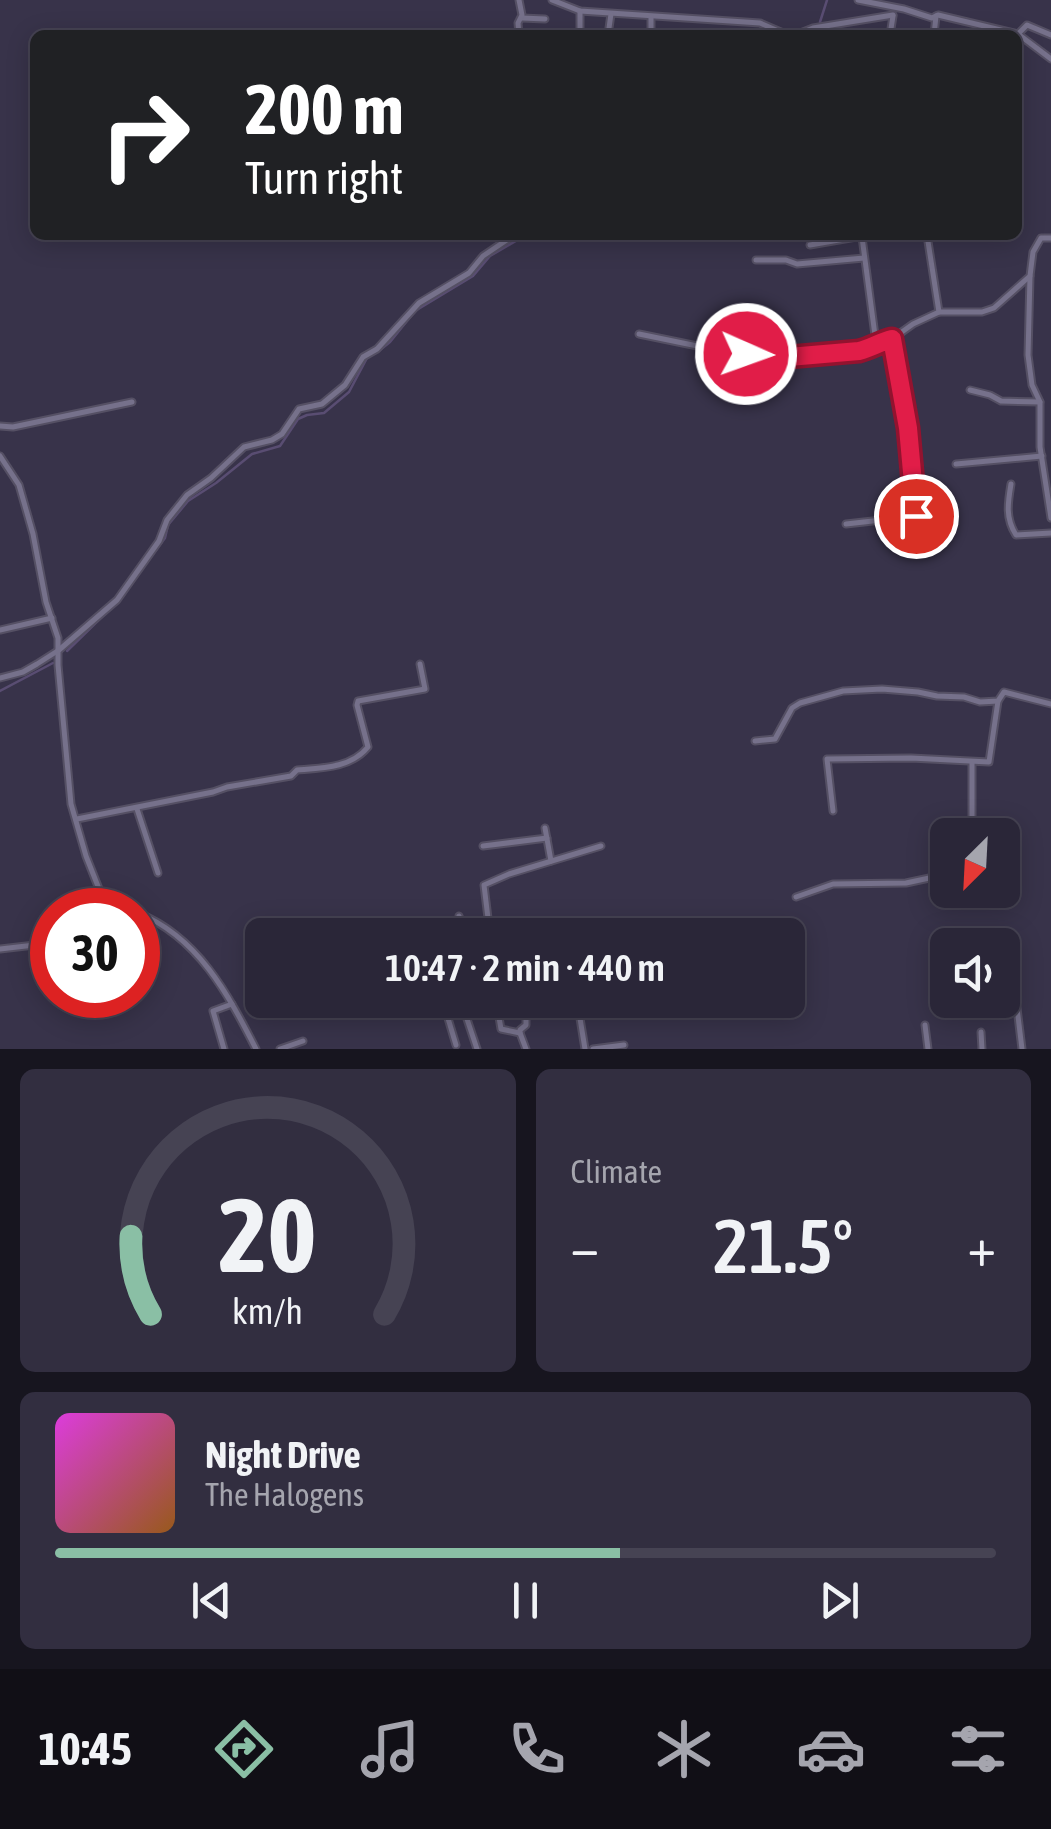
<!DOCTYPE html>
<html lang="en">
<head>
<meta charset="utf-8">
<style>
  body { margin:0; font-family:"Asap Condensed",sans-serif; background:#322e40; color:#f1f3f6; height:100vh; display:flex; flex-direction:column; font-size:38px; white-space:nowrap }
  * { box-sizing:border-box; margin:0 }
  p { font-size:32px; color:#a5a5ae }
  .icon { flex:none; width:55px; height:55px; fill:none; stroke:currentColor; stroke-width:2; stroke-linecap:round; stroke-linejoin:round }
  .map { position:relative; height:1049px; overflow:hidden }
  .details { display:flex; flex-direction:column; gap:20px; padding:20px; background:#17151f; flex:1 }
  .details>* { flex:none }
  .guide { position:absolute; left:30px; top:30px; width:992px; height:210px; border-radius:15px; box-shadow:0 5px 25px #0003,0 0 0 2px #464353; background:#202124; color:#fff; overflow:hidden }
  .needle { width:65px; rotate:204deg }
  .buttons { position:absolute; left:930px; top:818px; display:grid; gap:20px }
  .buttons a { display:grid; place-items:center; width:90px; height:90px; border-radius:15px; background:#2a2638; box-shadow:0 5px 25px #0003,0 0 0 2px #464353; font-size:50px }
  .speed { position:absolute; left:30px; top:888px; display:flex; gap:20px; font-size:50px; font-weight:700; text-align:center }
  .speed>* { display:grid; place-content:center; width:130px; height:130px; border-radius:50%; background:#2a2638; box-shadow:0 5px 25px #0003,0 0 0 2px #464353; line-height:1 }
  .speed .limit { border:15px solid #d22; background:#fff; color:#111 }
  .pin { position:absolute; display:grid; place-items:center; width:85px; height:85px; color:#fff; margin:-42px; border:5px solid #fff; border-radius:50%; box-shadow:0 2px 10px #0007 }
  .me { position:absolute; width:110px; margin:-55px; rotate:92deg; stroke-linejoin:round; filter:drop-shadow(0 0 8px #0008) }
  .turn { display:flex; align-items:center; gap:35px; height:210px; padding:0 50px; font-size:45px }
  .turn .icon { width:130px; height:130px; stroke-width:2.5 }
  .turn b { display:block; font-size:70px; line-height:85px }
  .big { font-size:75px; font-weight:600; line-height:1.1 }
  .details .card { flex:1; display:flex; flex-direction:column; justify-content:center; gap:15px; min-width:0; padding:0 35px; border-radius:15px; background:#322e40 }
  .details .dial { align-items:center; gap:0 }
  .dial svg { height:260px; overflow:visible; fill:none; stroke:#464353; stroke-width:7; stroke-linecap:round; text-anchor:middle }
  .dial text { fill:#f1f3f6; stroke:none }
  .song { display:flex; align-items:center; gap:30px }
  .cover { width:120px; height:120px; border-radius:15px; background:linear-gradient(135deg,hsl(300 70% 55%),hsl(30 70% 35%)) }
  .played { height:10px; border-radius:5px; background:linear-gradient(90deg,#8abfa5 60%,#464353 60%) }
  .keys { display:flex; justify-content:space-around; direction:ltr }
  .heat { display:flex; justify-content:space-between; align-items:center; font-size:55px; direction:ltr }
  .details .tiles { flex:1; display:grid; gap:20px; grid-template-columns:1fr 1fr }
  .card:last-child { grid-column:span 2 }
  .trip { position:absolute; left:245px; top:918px; width:560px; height:100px; border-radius:15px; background:#2a2638; box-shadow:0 5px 25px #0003,0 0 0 2px #464353; font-weight:600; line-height:100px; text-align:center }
  .tab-bar { display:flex; height:160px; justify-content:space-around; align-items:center; background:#110f16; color:#a5a5ae }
  .tab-bar .icon { width:70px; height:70px }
  .tab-bar .active { color:#8abfa5 }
  .tab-bar b { font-size:45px; color:#f1f3f6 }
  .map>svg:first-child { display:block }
</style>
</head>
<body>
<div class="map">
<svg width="1051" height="1049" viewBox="0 0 1051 1049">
  <rect width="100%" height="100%" fill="#38334a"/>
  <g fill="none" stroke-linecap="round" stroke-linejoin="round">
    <g stroke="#594d72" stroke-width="2.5">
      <path d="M820 22 827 0"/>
      <path d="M812 35 818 30"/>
      <path d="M380 350 390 342 415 311 473 276 490 256 526 235"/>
      <path d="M150 558 165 538 168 525 188 501 216 483 252 454 280 446 298 419 307 415 324 413 349 392 367 358 373 354"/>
      <path d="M67 651 111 608"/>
      <path d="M0 691 53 663"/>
    </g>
    <g stroke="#555064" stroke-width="9">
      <g id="minor">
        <path d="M552 0 580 11 760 23 783 33 798 34 813 28 893 15"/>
        <path d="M858 0 904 9 932 18 938 15 1018 34 1051 59"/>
        <path d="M651 17V35"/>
        <path d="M522 18 545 19"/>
        <path d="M1018 34 1027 25 1051 35"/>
        <path d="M519 35 518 23 522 15 519 0"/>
        <path d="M580 35V11"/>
        <path d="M608 35 611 14"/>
        <path d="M890 35 893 16"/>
        <path d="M934 35 936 16"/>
        <path d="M927 235 939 312"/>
        <path d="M862 237 876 343"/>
        <path d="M810 245 868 235"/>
        <path d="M756 260H786L797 264 864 258"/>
        <path d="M1030 276 1028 355 1032 385 1040 402V447L1051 518"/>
        <path d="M639 334 712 349 777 357 871 349 876 343 892 339 913 324 939 312H982L994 308 1030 276 1033 252 1041 238H1051"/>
        <path d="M970 390 990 395 1001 401 1040 402"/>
        <path d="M0 426 13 427 132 402"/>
        <path d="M0 456 19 485 33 534 46 602 58 638V665L71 804 86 856 103 899 130 910"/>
        <path d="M956 464 1042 456"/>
        <path d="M1011 484C1008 502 1005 518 1016 535L1051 533"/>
        <path d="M846 524 917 516 909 428 892 339"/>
        <path d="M0 630 52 618"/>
        <path d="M0 678 23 672 37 664 59 650 117 600 159 541 167 520 187 495 211 478 244 447 272 440 282 434 299 409 322 404 345 385 363 357 377 349 419 303 469 273 483 256 514 235"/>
        <path d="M755 741 775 739 792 708 800 703 843 691 882 689 918 692 937 696 964 697 980 702 998 701 1004 692 1051 704"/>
        <path d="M972 762V823L976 835"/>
        <path d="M137 809 158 873"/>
        <path d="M833 811 827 759 911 758 989 762 998 701"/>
        <path d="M77 819 213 792 227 787 291 776 297 770C322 768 351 768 368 747L357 705 358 701 425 689 420 664"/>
        <path d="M545 828 551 861"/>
        <path d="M483 846 547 838"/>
        <path d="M796 897 833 884 906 883 948 874"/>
        <path d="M138 913C198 937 228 994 256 1049"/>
        <path d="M459 916 466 935"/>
        <path d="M490 935 484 885 509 874 601 846"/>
        <path d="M0 949 52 943"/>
        <path d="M496 1000 501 1029 520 1033 526 1049"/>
        <path d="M577 1000 585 1049"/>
        <path d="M1017 1008 1022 1049"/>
        <path d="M465 1013 477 1049"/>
        <path d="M925 1025 928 1049"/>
        <path d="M981 1032 982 1049"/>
        <path d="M520 1033V1030L526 1025V1000"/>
        <path d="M456 1045 447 1015 496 1007"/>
        <path d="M224 1049 213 1011 232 1004"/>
        <path d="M280 1049 303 1041"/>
        <path d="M593 1049 624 1045"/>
      </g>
    </g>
    <use href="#minor" stroke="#76718b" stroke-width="5"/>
  </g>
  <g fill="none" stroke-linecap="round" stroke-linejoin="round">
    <g stroke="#92132f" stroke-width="25">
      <path id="route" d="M746 354 777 358 859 351C871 348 880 342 892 339L908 428 916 516"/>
    </g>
    <use href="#route" stroke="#e11d48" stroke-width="18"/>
  </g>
</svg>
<div class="buttons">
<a><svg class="needle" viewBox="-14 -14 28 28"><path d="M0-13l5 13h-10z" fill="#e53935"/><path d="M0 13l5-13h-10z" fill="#a5a5ae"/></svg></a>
<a><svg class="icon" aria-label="sound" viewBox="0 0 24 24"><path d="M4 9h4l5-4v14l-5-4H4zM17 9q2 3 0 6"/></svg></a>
</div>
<div class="speed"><div class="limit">30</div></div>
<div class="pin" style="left:916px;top:516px;background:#d93025"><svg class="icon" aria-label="arrive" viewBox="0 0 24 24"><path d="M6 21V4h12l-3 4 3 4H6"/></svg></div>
<svg class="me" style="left:746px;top:354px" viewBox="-20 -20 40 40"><circle r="17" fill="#e11d48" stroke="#fff" stroke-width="3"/><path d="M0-11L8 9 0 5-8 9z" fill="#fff"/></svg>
<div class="trip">10:47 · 2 min · 440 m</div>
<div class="guide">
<div class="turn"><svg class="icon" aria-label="right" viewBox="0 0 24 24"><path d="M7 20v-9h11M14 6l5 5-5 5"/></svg><div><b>200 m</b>Turn right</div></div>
</div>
</div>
<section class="details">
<div class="tiles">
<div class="card dial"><svg viewBox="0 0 100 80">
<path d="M14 69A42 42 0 1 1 86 69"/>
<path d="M14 69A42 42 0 0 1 8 45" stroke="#8abfa5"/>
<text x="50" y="56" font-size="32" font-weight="700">20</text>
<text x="50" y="72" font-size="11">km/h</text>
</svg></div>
<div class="card"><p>Climate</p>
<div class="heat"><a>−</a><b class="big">21.5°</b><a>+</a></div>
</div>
<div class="card">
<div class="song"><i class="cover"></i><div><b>Night Drive</b><p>The Halogens</p></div></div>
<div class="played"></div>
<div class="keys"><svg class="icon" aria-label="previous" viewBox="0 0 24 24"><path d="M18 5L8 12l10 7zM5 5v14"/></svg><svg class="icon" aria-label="pause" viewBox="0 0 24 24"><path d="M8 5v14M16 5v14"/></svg><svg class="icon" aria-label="next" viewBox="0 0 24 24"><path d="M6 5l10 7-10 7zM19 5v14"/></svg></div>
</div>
</div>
</section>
<nav class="tab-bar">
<b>10:45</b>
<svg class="icon active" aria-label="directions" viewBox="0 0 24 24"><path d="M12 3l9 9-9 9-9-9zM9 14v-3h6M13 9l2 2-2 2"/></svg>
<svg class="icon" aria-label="music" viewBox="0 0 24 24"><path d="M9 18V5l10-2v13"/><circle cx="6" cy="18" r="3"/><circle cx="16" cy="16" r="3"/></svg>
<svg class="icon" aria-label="phone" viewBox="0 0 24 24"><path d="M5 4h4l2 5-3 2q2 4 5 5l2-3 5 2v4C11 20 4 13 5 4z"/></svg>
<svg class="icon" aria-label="climate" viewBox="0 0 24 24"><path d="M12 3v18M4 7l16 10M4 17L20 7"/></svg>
<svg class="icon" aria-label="car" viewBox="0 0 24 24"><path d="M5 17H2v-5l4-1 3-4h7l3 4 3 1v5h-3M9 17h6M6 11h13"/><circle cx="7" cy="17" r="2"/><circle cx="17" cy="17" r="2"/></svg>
<svg class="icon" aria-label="filters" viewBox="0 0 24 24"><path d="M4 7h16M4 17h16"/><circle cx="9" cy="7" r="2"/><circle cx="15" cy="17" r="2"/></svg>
</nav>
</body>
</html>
